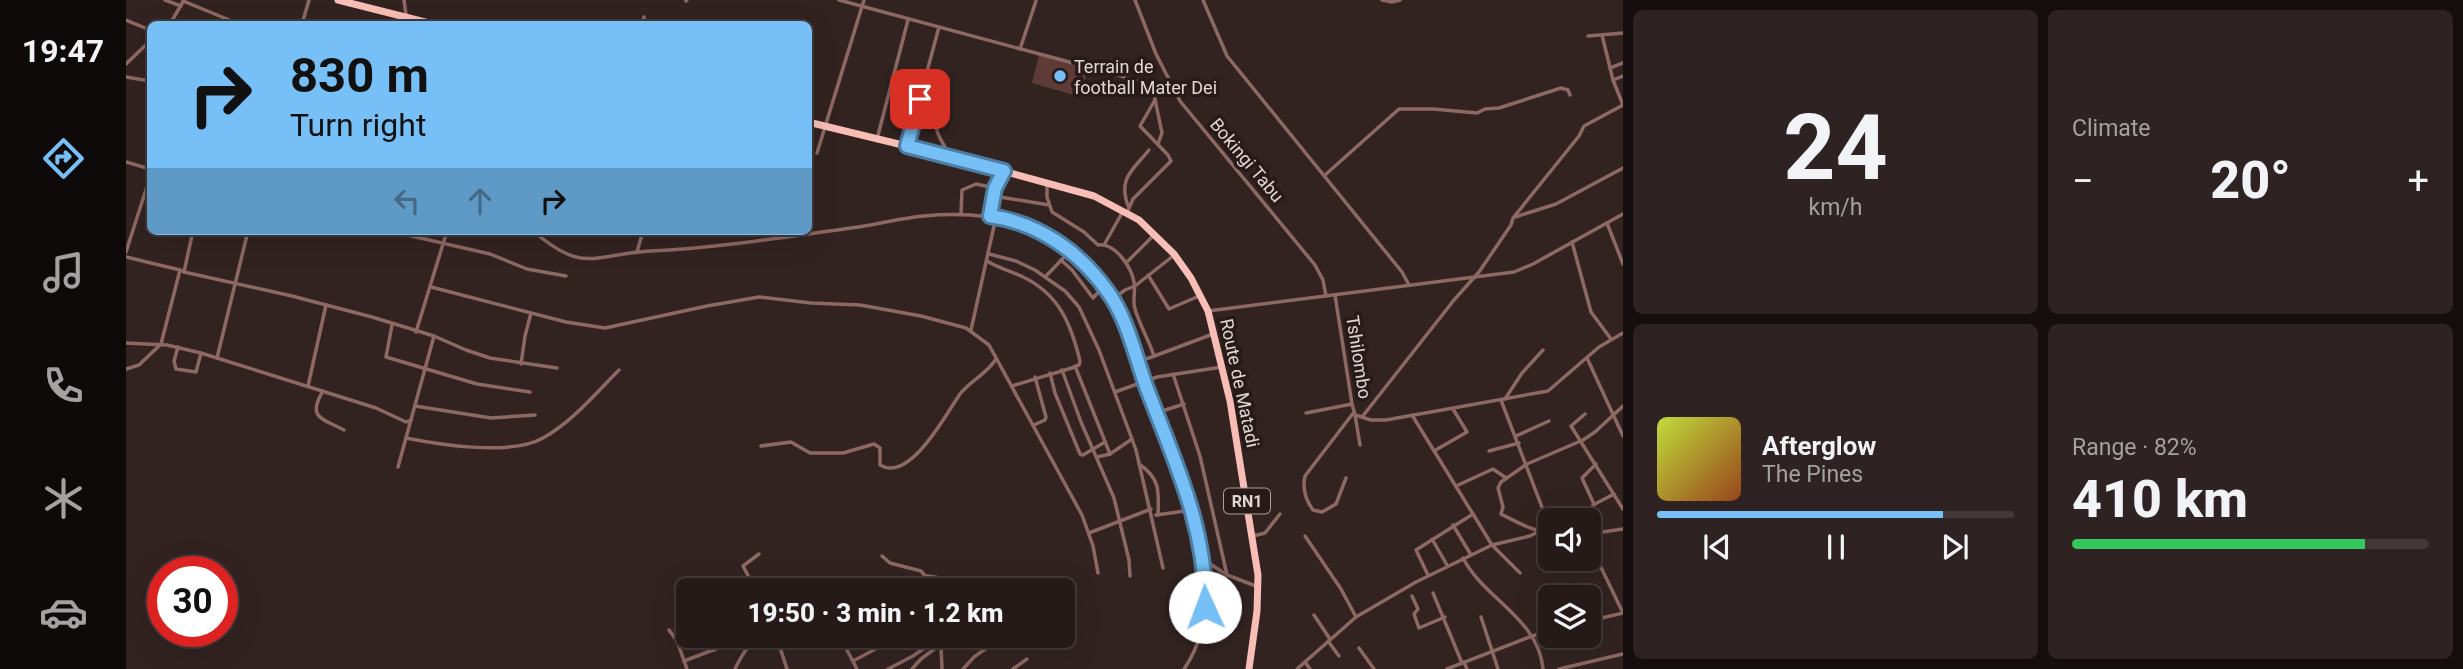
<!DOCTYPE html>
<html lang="en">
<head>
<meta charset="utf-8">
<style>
  body { margin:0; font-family:Roboto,sans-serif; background:#2e2322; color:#f1f3f6; height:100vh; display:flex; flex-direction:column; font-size:26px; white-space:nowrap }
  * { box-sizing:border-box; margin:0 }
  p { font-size:23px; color:#a4a1a2 }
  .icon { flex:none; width:38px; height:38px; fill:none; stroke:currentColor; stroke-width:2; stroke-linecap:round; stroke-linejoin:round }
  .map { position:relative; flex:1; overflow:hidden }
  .sheet { display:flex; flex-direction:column; gap:10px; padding:10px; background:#150e0e; width:840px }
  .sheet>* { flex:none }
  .top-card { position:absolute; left:21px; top:21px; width:665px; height:214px; border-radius:10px; box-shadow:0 7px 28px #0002,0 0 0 2px #423838; background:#77c0f7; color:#111; overflow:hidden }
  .tools { position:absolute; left:1412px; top:508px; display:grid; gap:14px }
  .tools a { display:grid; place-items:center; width:63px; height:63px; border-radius:10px; background:#261a19; box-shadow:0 7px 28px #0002,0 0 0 2px #423838; font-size:35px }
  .speed { position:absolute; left:21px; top:556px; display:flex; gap:14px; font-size:35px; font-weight:700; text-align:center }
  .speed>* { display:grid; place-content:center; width:91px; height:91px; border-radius:50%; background:#261a19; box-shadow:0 7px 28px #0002,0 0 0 2px #423838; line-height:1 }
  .speed .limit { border:10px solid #d22; background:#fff; color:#111 }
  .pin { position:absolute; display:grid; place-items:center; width:60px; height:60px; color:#fff; margin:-30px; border-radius:14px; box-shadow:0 4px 10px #0006 }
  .me { position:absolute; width:77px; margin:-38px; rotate:358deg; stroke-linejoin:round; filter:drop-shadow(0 0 5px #0008) }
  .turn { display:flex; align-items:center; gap:24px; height:147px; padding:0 28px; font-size:32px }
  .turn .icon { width:91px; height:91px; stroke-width:2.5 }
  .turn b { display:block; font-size:49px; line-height:60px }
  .lanes { display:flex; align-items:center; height:66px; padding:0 28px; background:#0003; justify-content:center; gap:35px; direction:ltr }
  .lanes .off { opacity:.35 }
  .big { font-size:52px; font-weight:800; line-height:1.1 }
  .sheet .widget { flex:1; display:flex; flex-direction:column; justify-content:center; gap:10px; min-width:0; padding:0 24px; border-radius:10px; background:#2e2322 }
  .sheet .dial { align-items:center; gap:0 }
  .dial b { font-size:91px; line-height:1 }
  .song { display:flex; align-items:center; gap:21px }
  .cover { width:84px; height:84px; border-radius:10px; background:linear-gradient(135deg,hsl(70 70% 55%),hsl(20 70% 35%)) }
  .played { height:7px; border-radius:4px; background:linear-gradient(90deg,#77c0f7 80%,#423838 80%) }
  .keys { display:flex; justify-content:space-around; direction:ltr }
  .heat { display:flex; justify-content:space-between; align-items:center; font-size:38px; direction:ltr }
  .charge { height:10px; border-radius:5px; background:linear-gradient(90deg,#34c759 82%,#423838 0) }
  .sheet .tiles { flex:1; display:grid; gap:10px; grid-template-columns:repeat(2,1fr) }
  .trip { position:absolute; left:550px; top:578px; width:399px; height:70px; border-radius:10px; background:#261a19; box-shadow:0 7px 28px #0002,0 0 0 2px #423838; font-weight:800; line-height:70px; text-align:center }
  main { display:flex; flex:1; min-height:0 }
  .menu { display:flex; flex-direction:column; width:126px; justify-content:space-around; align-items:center; background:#0f0a0a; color:#a4a1a2 }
  .menu .icon { width:49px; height:49px }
  .menu .active { color:#77c0f7 }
  .menu b { font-size:32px; color:#f1f3f6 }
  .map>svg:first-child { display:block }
</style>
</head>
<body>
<main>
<nav class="menu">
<b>19:47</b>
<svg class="icon active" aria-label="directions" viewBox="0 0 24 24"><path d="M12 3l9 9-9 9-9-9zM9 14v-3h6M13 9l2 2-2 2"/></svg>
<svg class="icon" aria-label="music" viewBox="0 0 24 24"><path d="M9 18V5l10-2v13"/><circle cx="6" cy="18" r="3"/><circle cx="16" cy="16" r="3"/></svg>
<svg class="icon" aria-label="phone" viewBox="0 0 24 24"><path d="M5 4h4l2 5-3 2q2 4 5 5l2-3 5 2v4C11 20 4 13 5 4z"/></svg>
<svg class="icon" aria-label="climate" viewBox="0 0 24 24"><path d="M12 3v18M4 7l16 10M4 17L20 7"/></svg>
<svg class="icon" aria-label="car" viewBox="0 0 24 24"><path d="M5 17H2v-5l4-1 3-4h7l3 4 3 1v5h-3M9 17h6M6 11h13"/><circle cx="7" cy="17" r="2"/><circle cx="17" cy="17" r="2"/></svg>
</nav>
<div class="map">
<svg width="1497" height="669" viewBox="0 0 1497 669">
  <rect width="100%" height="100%" fill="#322321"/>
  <path fill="#5e3b36" d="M913 55 962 68 955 97 906 83Z"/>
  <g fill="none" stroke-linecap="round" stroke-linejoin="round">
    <g stroke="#8e6863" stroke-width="3.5">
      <path d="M39 0 55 6"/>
      <path d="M278 0 280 15"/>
      <path d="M713 0 1010 80 1048 94"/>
      <path d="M1009 0 1030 54 1054 101 1189 265 1197 280 1200 296"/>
      <path d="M1077 0 1101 56 1276 272 1283 285"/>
      <path d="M1256 0 1266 2 1274 0"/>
      <path d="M57 1 113 24"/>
      <path d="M560 1 561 0"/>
      <path d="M0 20 24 30"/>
      <path d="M44 24 58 0"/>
      <path d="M176 24 183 0"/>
      <path d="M516 24 518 17"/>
      <path d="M1462 36 1497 33"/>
      <path d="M894 49 910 1"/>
      <path d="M0 64 24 41"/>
      <path d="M1484 68 1497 63"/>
      <path d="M0 77 24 81"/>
      <path d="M1487 80 1497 76"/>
      <path d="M1026 85 1036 133 1032 144"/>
      <path d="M817 108C802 124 814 139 824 155"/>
      <path d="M751 139 782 20"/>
      <path d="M781 146 813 27"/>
      <path d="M691 153 738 0"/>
      <path d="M0 162 24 169"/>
      <path d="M877 173 870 185 868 196 923 205"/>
      <path d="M1199 175 1273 109H1307L1351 113 1359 109 1373 108 1435 88 1442 90 1444 95"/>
      <path d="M921 183V197L926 212 958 232 972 245C989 243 1005 266 1008 282 1010 291 1006 300 1009 309 1014 326 1023 340 1028 356"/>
      <path d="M1002 206C992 178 1006 171 1023 150"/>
      <path d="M835 213 836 190 850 184 869 188"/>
      <path d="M1001 213 1007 199 1045 161 1042 155 1014 126 1029 100"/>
      <path d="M864 216 868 196"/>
      <path d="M1389 217 1430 204 1497 168"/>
      <path d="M1481 223 1497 264"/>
      <path d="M264 231 364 254 401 269 440 276"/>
      <path d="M407 231C459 275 467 254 525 251 592 248 659 237 725 228 749 225 774 218 798 216 875 209 937 227 983 293 998 314 1004 342 1013 366 1026 403 1042 439 1055 475 1077 533 1097 613 1058 669"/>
      <path d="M1446 242 1465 312 1485 339"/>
      <path d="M978 245 996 213"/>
      <path d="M0 252 24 177"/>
      <path d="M511 252 517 231"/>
      <path d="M863 254 890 261 909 270 939 291 953 307 973 350 1010 450 1037 568"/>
      <path d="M0 257 54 270"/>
      <path d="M935 260 946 270 967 298 978 286"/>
      <path d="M861 261C872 268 885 271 897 277 933 294 945 324 954 361L953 365 949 367 886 386"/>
      <path d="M1000 263 1027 236"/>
      <path d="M58 272 166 296 246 317 308 336 340 350 364 358 431 368"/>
      <path d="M1022 275 1043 309 1073 296"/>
      <path d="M920 276 945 250"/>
      <path d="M305 287 440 322 479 328 581 306 633 297 685 303 734 305 795 316 840 328 863 345 956 515 967 546 972 573"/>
      <path d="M1209 295 1226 404 1229 415 1245 420H1260L1422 391 1473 347 1497 333"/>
      <path d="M987 299 999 290 1009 286 1047 256"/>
      <path d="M1082 311 1388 272 1407 264 1497 214"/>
      <path d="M266 325 260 357 351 384 404 392"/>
      <path d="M845 330 870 217"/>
      <path d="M290 332 321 231"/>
      <path d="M0 343 41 345 75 353 250 408 280 422 285 420"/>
      <path d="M52 347 48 361 50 369 70 372 75 353"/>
      <path d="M91 358 122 231"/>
      <path d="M1461 358 1497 436"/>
      <path d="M1011 360 1023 358 1087 334"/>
      <path d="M395 364 399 336 405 313"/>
      <path d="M949 366 984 454"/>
      <path d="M0 369 13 365 35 344 54 270 58 272 67 231"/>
      <path d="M936 370 955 422 988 498 1003 560 1004 576"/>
      <path d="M924 373 929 393 954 454 957 455 979 442"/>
      <path d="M1047 374 1074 456 1101 575"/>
      <path d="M182 386 200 305"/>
      <path d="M197 391C180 419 198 419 218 430"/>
      <path d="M989 392 1031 377 1096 367"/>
      <path d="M1379 399 1396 373 1417 350"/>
      <path d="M1375 400 1424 528"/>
      <path d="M289 406 365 418 409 415"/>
      <path d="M1030 413 1058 404"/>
      <path d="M1180 413 1226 404"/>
      <path d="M1459 414 1445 426 1497 509"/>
      <path d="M1229 415 1234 445"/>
      <path d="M1286 415 1366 545 1394 573"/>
      <path d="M1236 417 1328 300 1353 272 1385 225 1387 218 1453 136 1458 126 1497 105 1487 80 1476 35"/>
      <path d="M908 425 919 420 920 417 909 377"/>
      <path d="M1390 436 1423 421"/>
      <path d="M280 438C315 445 385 456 417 438 446 422 469 394 493 370"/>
      <path d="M635 446 665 442 684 453H717L748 444 754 448V465C784 483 820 414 834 394 845 380 861 374 870 359"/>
      <path d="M1308 451 1341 432 1327 409"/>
      <path d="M1363 451 1393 443"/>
      <path d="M971 457 984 454 1006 439"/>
      <path d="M1013 464C1034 478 1033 491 1032 515"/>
      <path d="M272 467 308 336"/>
      <path d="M1220 478 1210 504 1196 512 1187 510C1179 499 1176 489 1179 476L1228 412"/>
      <path d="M1330 486 1367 469 1380 478"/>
      <path d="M1467 502 1456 478 1470 464"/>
      <path d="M1030 515 1066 510"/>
      <path d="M1327 525 1345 555"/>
      <path d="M1411 530C1403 529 1383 518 1375 514L1377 507 1372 488 1375 482 1401 464 1457 440 1469 432 1497 406"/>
      <path d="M963 533 1025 509"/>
      <path d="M1474 533 1467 505 1488 494"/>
      <path d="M1463 534 1497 529"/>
      <path d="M1127 536 1139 533 1154 514"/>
      <path d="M1179 536 1215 589 1230 617"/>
      <path d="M1306 539 1321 565"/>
      <path d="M633 554 617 566 627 585 634 590"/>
      <path d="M756 556 764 563 795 571 811 590"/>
      <path d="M1470 557 1497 613"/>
      <path d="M1337 558C1358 599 1413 619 1417 669"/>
      <path d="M1078 560 1101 575 1130 586"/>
      <path d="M1302 575 1290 550 1347 514"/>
      <path d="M802 576 814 578 833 590"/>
      <path d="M719 583 723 590"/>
      <path d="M893 590 897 587"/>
      <path d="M1307 593 1336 663"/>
      <path d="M1286 596 1292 609 1288 614 1293 628 1319 617"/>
      <path d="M1188 615 1204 639"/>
      <path d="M1355 617 1372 669"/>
      <path d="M1463 621 1497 613"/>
      <path d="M543 630 551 641 561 669"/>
      <path d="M650 635 661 669"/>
      <path d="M713 635 731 669"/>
      <path d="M750 635 759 644"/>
      <path d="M853 635 865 646"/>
      <path d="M717 641 728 635"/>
      <path d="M1202 641 1213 656"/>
      <path d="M1233 648 1248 669"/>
      <path d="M558 661 603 644 616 635"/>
      <path d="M727 661 759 644 768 646 778 635"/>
      <path d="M1179 662 1184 669"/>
      <path d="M1338 662 1341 669"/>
      <path d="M609 669C618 650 624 641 644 635"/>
      <path d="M762 669 787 656 817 635"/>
      <path d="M786 669 795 659 815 644"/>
      <path d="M816 669 815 646 818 635"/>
      <path d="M837 669 848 657 879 635"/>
      <path d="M887 669 901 659"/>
      <path d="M1171 669 1230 617 1290 582 1366 545 1404 536 1423 526"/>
      <path d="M1321 669 1406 636 1424 631"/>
      <path d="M1433 669 1497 654"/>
    </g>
    <g stroke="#f8beb6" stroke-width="7">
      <path d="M212 0 307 24"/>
      <path d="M682 122 826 157 968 196 1013 220 1048 254 1065 278 1082 311 1104 401 1132 575 1131 611 1123 669"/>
    </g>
  </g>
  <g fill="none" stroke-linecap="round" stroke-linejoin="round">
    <g stroke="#4d7da1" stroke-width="18">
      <path id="route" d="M794 99 781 146 878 171 869 188 864 216C913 223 954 252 982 292 1001 318 1009 355 1020 386 1047 458 1081 527 1079 607"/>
    </g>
    <use href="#route" stroke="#77c0f7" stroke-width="12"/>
  </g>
  <circle fill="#77c0f7" stroke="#281a18" stroke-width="2.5" cx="934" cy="76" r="7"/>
  <g text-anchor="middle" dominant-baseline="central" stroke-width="7" stroke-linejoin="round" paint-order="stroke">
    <rect fill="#281a18" stroke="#a99e9c" stroke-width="2" x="1098" y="488.5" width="46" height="25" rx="5"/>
    <g font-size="16" font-weight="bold" fill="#e0d6d5">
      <text x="1121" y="501">RN1</text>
    </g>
    <g font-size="18" fill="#e0d6d5" stroke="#281a18" text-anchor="start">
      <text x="948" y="66">Terrain de<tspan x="948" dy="21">football Mater Dei</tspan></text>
    </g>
    <g font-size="18" fill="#e0d6d5" stroke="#281a18">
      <text transform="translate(1121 160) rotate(50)">Bokingi Tabu</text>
      <text transform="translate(1233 357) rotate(81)">Tshilombo</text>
      <text transform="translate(1114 383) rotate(78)">Route de Matadi</text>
    </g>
  </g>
</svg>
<div class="tools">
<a><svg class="icon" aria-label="sound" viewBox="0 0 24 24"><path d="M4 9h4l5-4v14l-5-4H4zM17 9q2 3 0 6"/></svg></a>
<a><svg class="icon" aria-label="layers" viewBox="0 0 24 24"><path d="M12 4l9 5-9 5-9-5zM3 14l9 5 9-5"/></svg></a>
</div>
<div class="speed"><div class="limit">30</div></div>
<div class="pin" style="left:794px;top:99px;background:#d93025"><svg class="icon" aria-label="arrive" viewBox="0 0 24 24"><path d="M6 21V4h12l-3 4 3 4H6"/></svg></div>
<svg class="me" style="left:1079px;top:607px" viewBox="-20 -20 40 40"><circle r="19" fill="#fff"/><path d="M0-13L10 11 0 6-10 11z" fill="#77c0f7"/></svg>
<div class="trip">19:50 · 3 min · 1.2 km</div>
<div class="top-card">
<div class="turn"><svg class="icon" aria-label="right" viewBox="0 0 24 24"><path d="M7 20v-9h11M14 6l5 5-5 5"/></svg><div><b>830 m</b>Turn right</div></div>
<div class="lanes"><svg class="icon off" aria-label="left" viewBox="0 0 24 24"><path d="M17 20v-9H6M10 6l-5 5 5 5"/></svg><svg class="icon off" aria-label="ahead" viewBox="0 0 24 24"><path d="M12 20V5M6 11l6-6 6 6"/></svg><svg class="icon" aria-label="right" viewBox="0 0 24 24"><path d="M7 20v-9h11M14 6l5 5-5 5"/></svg></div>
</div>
</div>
<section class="sheet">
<div class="tiles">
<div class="widget dial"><b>24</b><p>km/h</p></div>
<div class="widget"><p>Climate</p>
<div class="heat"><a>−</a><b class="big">20°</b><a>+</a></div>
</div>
<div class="widget">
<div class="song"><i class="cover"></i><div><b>Afterglow</b><p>The Pines</p></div></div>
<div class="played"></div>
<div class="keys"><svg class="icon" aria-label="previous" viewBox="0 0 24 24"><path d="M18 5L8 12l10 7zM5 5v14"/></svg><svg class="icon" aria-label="pause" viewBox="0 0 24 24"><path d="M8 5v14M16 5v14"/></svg><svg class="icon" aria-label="next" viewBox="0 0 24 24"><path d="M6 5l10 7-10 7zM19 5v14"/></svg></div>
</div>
<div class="widget"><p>Range · 82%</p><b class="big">410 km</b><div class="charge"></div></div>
</div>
</section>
</main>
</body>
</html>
